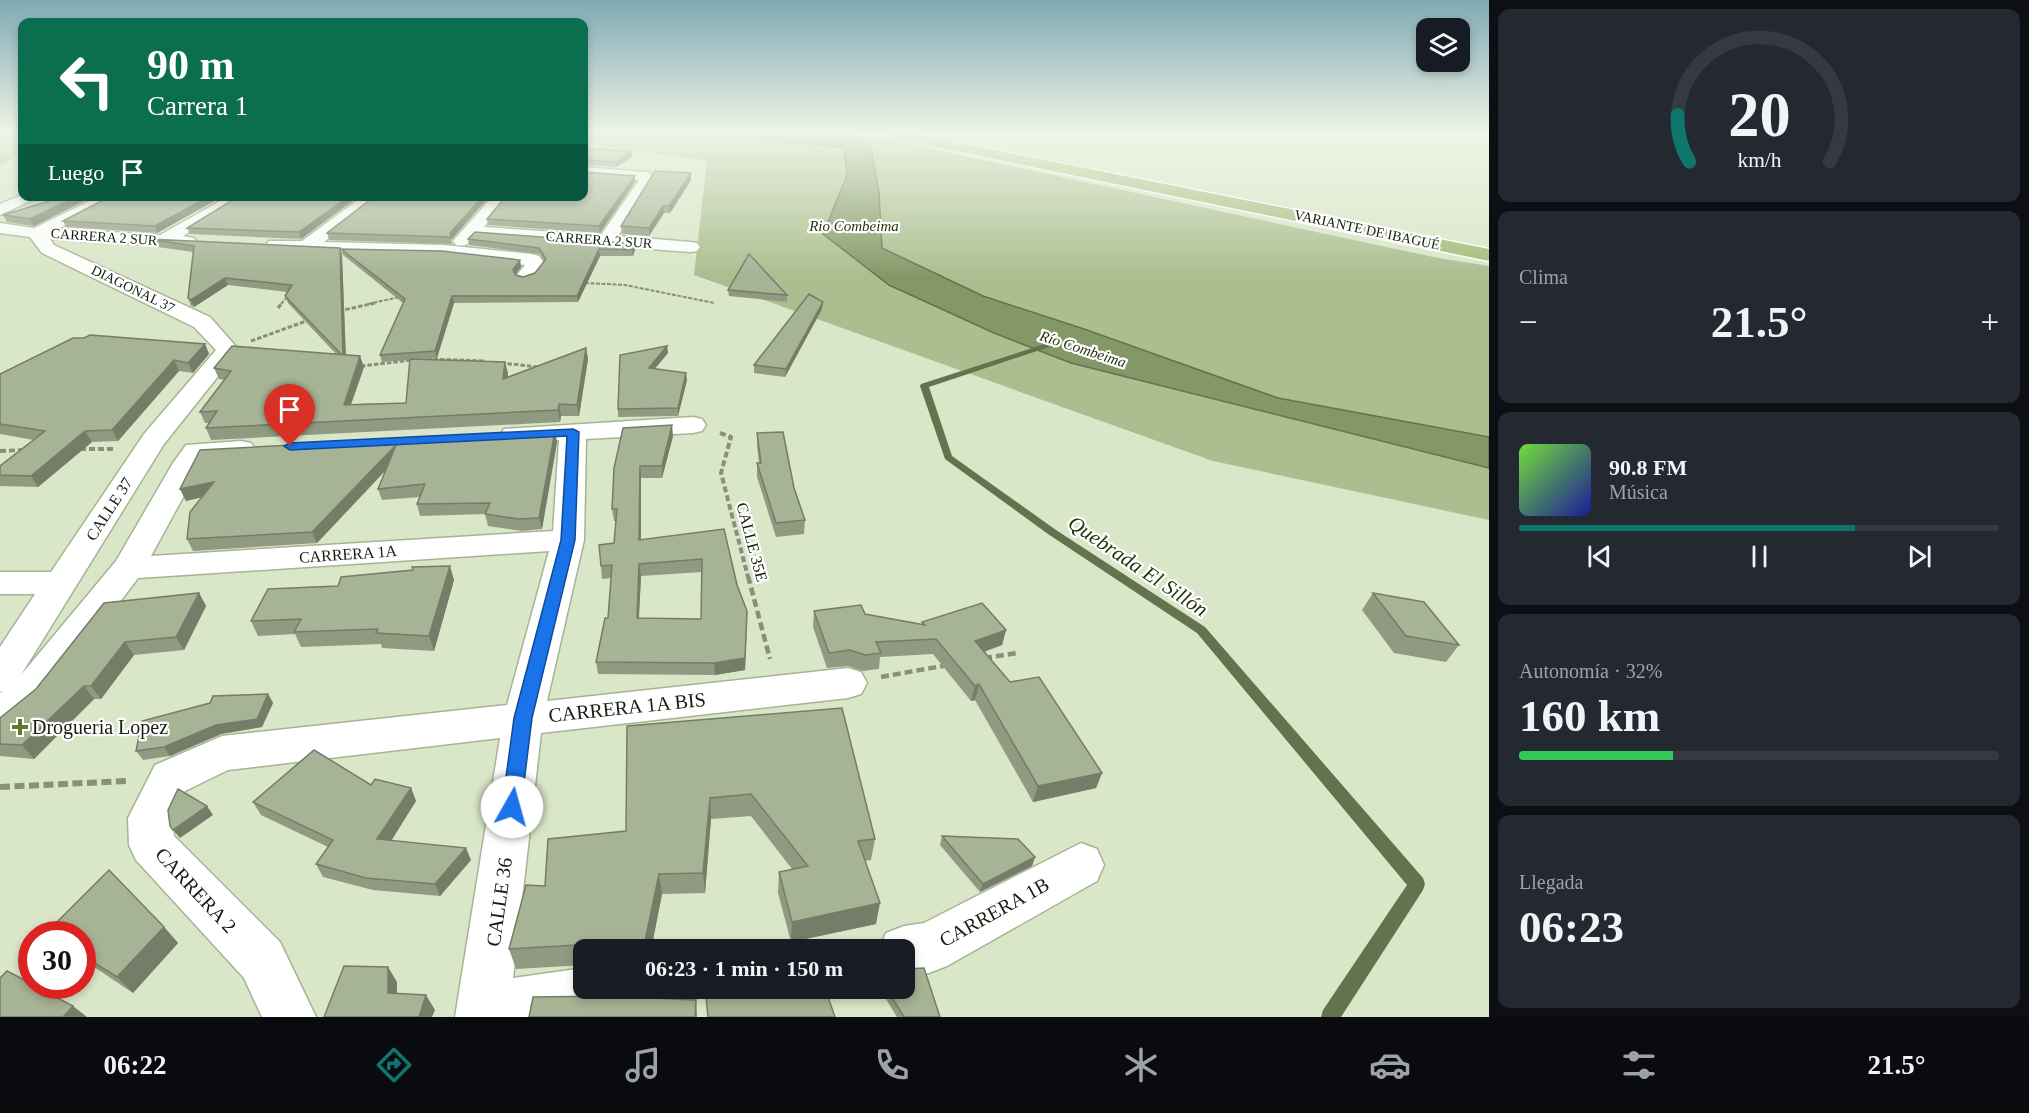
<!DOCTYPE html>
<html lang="es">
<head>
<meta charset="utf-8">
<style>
  body { margin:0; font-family:"Times New Roman",serif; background:#242831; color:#f1f3f6; height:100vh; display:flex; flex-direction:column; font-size:22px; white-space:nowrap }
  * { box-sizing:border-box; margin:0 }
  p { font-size:20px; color:#9ea1a6 }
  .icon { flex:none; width:33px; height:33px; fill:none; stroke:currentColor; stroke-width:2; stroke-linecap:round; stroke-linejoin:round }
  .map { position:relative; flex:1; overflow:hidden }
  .panel { display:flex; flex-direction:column; gap:9px; padding:9px; background:#0d0f14; width:540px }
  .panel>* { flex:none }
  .banner { position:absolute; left:18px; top:18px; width:570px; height:183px; border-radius:12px; box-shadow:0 3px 9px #0003; background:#0b6e4f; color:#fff; overflow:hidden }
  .buttons { position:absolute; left:1416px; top:18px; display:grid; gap:12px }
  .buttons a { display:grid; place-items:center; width:54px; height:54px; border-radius:12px; background:#171b24; box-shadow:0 3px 9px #0003; font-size:30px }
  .speed { position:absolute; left:18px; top:921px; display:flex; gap:12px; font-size:30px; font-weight:700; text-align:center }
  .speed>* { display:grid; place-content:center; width:78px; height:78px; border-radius:50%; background:#171b24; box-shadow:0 3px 9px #0003; line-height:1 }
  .speed .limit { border:9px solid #d22; background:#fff; color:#111 }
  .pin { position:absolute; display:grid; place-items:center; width:51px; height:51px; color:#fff; margin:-62px -26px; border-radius:50% 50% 50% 0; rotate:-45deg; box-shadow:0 0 6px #0007 }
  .pin .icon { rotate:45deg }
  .me { position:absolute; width:66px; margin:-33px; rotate:7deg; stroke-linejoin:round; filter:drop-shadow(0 0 4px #0008) }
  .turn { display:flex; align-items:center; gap:21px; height:126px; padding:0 30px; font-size:27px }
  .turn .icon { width:78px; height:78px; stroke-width:2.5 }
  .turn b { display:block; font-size:42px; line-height:51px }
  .then { display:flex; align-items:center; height:57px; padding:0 30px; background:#0003; gap:12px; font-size:22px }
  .big { font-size:45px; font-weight:800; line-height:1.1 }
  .panel .tile { flex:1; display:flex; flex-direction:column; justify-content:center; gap:9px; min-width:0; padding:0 21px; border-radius:12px; background:#242831 }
  .panel .dial { align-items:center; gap:0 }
  .dial svg { height:156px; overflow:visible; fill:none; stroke:#363941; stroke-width:7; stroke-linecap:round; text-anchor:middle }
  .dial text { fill:#f1f3f6; stroke:none }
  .song { display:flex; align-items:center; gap:18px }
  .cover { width:72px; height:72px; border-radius:9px; background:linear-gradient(135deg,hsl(100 70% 55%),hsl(240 70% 35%)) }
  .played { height:6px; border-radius:3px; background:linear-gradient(90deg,#0f766e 70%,#363941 70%) }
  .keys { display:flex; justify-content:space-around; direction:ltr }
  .heat { display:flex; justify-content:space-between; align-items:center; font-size:33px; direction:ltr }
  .charge { height:9px; border-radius:4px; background:linear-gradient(90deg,#34c759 32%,#363941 0) }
  .trip { position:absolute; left:573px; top:939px; width:342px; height:60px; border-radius:12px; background:#171b24; box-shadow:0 3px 9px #0003; font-weight:800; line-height:60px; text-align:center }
  .dock { display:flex; height:96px; justify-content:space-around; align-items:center; background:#090b0e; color:#9ea1a6 }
  .dock .icon { width:42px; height:42px }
  .dock .current { color:#0f766e }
  .dock b { font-size:27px; color:#f1f3f6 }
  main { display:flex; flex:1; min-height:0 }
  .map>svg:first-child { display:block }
</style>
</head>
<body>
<main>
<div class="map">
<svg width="1489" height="1017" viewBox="0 0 1489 1017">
  <rect width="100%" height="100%" fill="#d9e6c7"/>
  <g fill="#abbe90">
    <path d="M0 134H22V153L0 165Z"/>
    <path d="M584 134H849L889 140 1438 258 1489 266V520L1213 461 694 275 707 161 584 143Z"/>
  </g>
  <path fill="#849867" stroke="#63734d" stroke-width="1.5" d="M724 134C773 134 824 129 871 147L879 193 882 248 983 296 1084 329 1278 398 1489 437V468L1071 363 994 333 889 285 823 234 847 176 844 148Z"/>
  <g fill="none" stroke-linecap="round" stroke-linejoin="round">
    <path fill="#63734d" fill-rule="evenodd" d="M1048 343H1054L1055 345 929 387 952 456 1056 530 1205 627 1423 878 1425 884 1423 890 1341 1017H1321L1323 1010 1407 885 1197 633 1048 534 945 459 920 386 921 384Z"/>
    <g stroke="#a6b394" stroke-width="3">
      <g id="minor">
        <path d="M584 167 645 172 650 173 654 179 618 236 691 242 697 243 700 247 697 251 691 252 475 236C469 244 466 247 456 245L453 241 493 196H509L484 227 601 235 639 180 584 175Z"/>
        <path d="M22 195 41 196 0 215V204Z"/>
        <path d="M100 196H121L58 229 160 235 229 196H248L183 236 194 238 197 242 194 246 188 247 50 239 54 245 210 317 239 350 164 444 21 675 116 561 173 463 186 445 241 441 251 443 255 449 251 455 204 459 151 556 553 531 559 440 513 443 504 441 500 435 504 429 693 417 702 419 706 425 702 431 693 433 586 439 584 540 547 701 848 668 861 672 867 683 861 694 848 698 541 733 513 978 584 968V988H653L645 1006 627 1014 607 1017H455L500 738 228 770 185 791 172 818 174 836 280 942 316 1017H262L244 978 136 860 129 845 128 818 155 765 222 736 507 705 549 551 138 578 45 701 14 726 0 731V693L3 691 0 692V647L35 594H0V572H51L144 434 216 350 194 327 42 253 30 237 0 233V223L34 228Z"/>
        <path d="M363 196H381L324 242 444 245 532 254 539 256 545 264C538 275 533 284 519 280L516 276 525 265 444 255 275 250 269 249 266 245 269 241H302Z"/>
        <path d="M1081 843 1097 849 1104 865 1097 881 947 966 929 973 904 976V950H879L886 933 904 926 924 923Z"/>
      </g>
    </g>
    <g stroke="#fff" stroke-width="3">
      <path id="trunk" d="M886 134H915L1489 249V261L893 138Z"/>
    </g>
    <g stroke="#87907a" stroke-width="2" stroke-dasharray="4 1.5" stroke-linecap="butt">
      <path d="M585 283 625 285 714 303"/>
      <path d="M281 304 288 296"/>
      <path d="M368 304 399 297"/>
    </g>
    <g stroke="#87907a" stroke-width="3" stroke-dasharray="4.5 2" stroke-linecap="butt">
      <path d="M278 308 282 303"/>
      <path d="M339 311 375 303"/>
      <path d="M251 341 309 320"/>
      <path d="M427 359 485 361"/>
      <path d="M501 363 539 367"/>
      <path d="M361 366 413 360"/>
    </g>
    <g stroke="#87907a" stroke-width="4" stroke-dasharray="6 3" stroke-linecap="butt">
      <path d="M720 433 731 437 721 473 748 577"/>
      <path d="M80 449H114"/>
      <path d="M0 451 24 450"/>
    </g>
    <g stroke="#87907a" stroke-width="4.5" stroke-dasharray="8 4" stroke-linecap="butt">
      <path d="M748 576 770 659"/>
      <path d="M984 658 1017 653"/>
      <path d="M881 677 948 665"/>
    </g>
    <path stroke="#87907a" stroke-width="6" stroke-dasharray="10 4.5" stroke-linecap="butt" d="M0 787 127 781"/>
    <use href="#minor" fill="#fff" fill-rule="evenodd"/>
    <use href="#trunk" fill="#a2bb78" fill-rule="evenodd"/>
  </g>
  <g fill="#8f9a80" fill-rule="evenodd">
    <path d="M584 148 632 157 616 167 584 165Z"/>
    <path d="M635 176V182L600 233 488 225 487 219Z"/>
    <path d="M691 180 670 213H664L649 236 622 234 621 226Z"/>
    <path d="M66 196H94L34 226 7 222 3 215Z"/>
    <path d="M111 196H223L157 233 66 227 63 221Z"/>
    <path d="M359 196 301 239 190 234 187 228Z"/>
    <path d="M375 196H490L451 240 452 244 329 240 327 233Z"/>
    <path d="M148 239 340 248 342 255 346 355 364 367 351 404 406 403 410 360 382 362 380 355 403 303 343 255 341 249 520 260 521 267 515 274 516 275 523 277 535 273 544 261 540 254 469 245 468 239 634 244 635 250 633 256H600L578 302 454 303 437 358 420 359 508 373 507 377 586 348 588 359 579 416H561L560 422 211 440 206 428 209 423H205L200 412 225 380 219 379 214 368 336 354 288 303 285 296 287 292 228 285 194 307 191 306 188 298 193 252 151 246Z"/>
    <path d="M728 290 787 295V302L729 296Z"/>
    <path d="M822 309 785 377 754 373V365Z"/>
    <path d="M205 344 209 354 193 373 179 371 118 441 92 442 38 487 0 486V466L34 440 0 434V374Z"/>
    <path d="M667 346 668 353 655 369 687 380 678 416 618 417V409Z"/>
    <path d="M555 431 557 442 542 529 522 531 488 526 485 514 420 516 417 504 420 497 382 500 378 489 386 470 317 543 193 551 187 539 202 497 186 501 180 489Z"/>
    <path d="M757 433 794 488 805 520 804 534 776 537 757 477V463H759L757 446Z"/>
    <path d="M673 436 662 478H641V540L724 529 747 624 745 670 715 675 598 674 596 662 608 618 611 578 602 579 601 566 614 543 616 521H614L612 509 614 468ZM702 572 701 619 639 618 641 576Z"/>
    <path d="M454 580 434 651 382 648 381 644 301 647 295 634 258 636 251 621 338 586Z"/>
    <path d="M199 593 206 606 184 650 134 655 101 699H94L34 759 0 756V718Z"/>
    <path d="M1373 593 1459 645 1446 662 1394 653 1362 610Z"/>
    <path d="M814 611 865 614 922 624V622L1006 630 1002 645 984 652 1010 682 1102 773 1096 788 1033 802 975 700 971 701 933 654 880 657 879 669 863 671 848 666 827 668 813 627Z"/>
    <path d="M268 694 273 703 262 727 221 734 170 756 143 760 136 751Z"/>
    <path d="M627 726 875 839 871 860 865 861 876 924 791 942 778 893 779 872 792 869 751 816 711 819 705 893 662 894 651 950H584V965L516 969 509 949 545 886 626 831Z"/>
    <path d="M371 785 411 788 416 801 391 841 471 860 440 896 373 890 323 877 316 864 328 847 261 815 253 802Z"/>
    <path d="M942 836 1035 857 1032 866 980 892 940 845Z"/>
    <path d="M164 927 178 943 133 993 82 959V934H50L47 932Z"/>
    <path d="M882 988H904L940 1017H897L881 991Z"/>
  </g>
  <g fill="#747d68">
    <path d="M632 151V157L616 167 615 162Z"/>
    <path d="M691 173V180L670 213 669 206Z"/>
    <path d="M635 176V182L600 233 599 226Z"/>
    <path d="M78 196H94L34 226 30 219Z"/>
    <path d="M210 196H223L157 233 155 226Z"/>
    <path d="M349 196H359L301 239 299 232Z"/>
    <path d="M483 196H490L451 240 450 233Z"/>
    <path d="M663 206 664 213 649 236V228Z"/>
    <path d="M634 244 635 250 633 256 632 250Z"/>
    <path d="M340 248 342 255 346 365 343 356Z"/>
    <path d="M599 249 600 256 578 302 577 296Z"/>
    <path d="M520 260 521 267 514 276 513 270Z"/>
    <path d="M225 278 228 285 194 307 191 300Z"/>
    <path d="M452 296 454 303 437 358 435 351Z"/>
    <path d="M823 302 822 309 785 377 786 369Z"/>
    <path d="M205 344 209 354 193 373 188 363Z"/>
    <path d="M667 346 668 353 649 375V368Z"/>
    <path d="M586 348 588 359 579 416 577 405Z"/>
    <path d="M360 356 364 367 347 416 344 405Z"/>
    <path d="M174 360 179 371 118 441 112 430Z"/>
    <path d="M505 362 508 373 505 390 503 379Z"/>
    <path d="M686 373 687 380 678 416V408Z"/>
    <path d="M559 404 561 416 560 422 558 410Z"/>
    <path d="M672 425 673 436 662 478V466Z"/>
    <path d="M85 431 92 442 38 487 31 476Z"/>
    <path d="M555 431 557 442 542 529 539 518Z"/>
    <path d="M396 445 399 456 317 543 312 532Z"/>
    <path d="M640 466 641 478V552L639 540Z"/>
    <path d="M214 482 219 493 186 501 180 489Z"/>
    <path d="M639 564 641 576 638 631 637 618Z"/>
    <path d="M450 566 454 580 434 651 429 636Z"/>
    <path d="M199 593 206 606 184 650 176 637Z"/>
    <path d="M747 611 745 670 715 675 714 663Z"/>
    <path d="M1006 630 1002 645 971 656 975 641Z"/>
    <path d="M125 642 134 655 101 699 91 686Z"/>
    <path d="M979 684 975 700 971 701 975 686Z"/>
    <path d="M84 686 94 699 34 759 22 745Z"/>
    <path d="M268 694 273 703 262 727 221 734 170 756 164 747Z"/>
    <path d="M1102 773 1096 788 1033 802 1038 786Z"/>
    <path d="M411 788 416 801 384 852 377 839Z"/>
    <path d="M710 798 711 819 705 893 703 873Z"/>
    <path d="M207 806 213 815 180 838 173 830Z"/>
    <path d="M466 848 471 860 440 896 435 884Z"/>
    <path d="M1035 857 1032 866 980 892 983 884Z"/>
    <path d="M659 874 662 894 651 950H647L645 941Z"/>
    <path d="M880 903 876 924 791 942 792 922Z"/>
    <path d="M164 927 178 943 133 993 117 977Z"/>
    <path d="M388 967 397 982V1008L388 993Z"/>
    <path d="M426 995 435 1010 432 1017H419Z"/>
    <path d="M696 1000 697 1017H695Z"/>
    <path d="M73 1006 87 1017H63Z"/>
  </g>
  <g fill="#a6b395" stroke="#747d68" stroke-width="1.5" fill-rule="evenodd">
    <path d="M584 148 632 151 615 162 584 159Z"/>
    <path d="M655 171 691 173 669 206H663L649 228 621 226Z"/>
    <path d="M584 172 635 176 599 226 487 219 506 196H584Z"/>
    <path d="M66 196H78L30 219 3 215Z"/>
    <path d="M111 196H210L155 226 63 221Z"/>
    <path d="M239 196H349L299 232 187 228Z"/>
    <path d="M375 196H483L450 233 451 237 327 233Z"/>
    <path d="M475 232 634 244 632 250 599 249 577 296H452L435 351 380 355 405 299 341 249 442 251 520 260 513 270 516 275 523 277 535 273 546 259 539 248 468 239Z"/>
    <path d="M148 239 340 248 343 355H342L285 296 292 285 225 278 191 300 188 298 194 246Z"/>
    <path d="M749 254 787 295 728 290Z"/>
    <path d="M809 294 823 302 786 369 754 365Z"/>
    <path d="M90 335 205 344 188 363 174 360 112 430 85 431 31 476 0 475V466L45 431 0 424V374L73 338H84Z"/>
    <path d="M232 346 360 356 344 405 406 403 410 359 505 362 503 379 586 348 577 405 559 404 558 410 206 428 217 411 200 412 231 371 214 368Z"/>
    <path d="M667 346 649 368 686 373 678 408 618 409 620 355Z"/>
    <path d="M672 425 662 466H640L639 540 724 529 737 585 747 611 745 658 714 663 596 662 605 618H608L612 565 601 566 599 545 614 543 617 509H612L614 468 623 428ZM702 559 701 619 637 618 639 564Z"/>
    <path d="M555 431 539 518 519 519 485 514 490 503 417 504 425 484 378 489 396 445 312 532 187 539 190 512 214 482 180 489 200 450Z"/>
    <path d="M783 432 794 488 805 520 776 523 757 463H761L757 433Z"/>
    <path d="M450 566 429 636 376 633 378 629 294 632 301 619 251 621 268 589 338 586 341 577 413 570 412 567Z"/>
    <path d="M199 593 176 637 125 642 91 686H84L22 745 0 744V718L36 689 104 603Z"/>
    <path d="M1373 593 1424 602 1459 645 1406 636Z"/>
    <path d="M982 603 1006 630 975 641 1010 682 1039 677 1102 773 1038 786 979 684 975 686 936 639 876 642 881 653 865 655 850 650 829 653 814 611 861 605 865 614 925 625 922 622Z"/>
    <path d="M268 694 257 719 216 725 164 747 136 751 142 721 210 703 213 696Z"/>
    <path d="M842 708 875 839 858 841 880 903 792 922 779 872 808 866 751 794 710 798 703 873 659 874 645 941 509 949 526 885 545 886 548 839 626 831 627 726Z"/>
    <path d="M314 750 371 785 375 779 411 788 377 839 466 848 435 884 366 878 316 864 333 840 253 802Z"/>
    <path d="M178 789 207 806 173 830 170 826 168 810Z"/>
    <path d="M942 836 1018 839 1035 857 983 884Z"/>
    <path d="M109 870 164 927 117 977 82 955V934H52L47 932Z"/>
    <path d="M344 966 388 967V993L426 995 419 1017H324Z"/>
    <path d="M924 968 940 1017H904L886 988H904V969Z"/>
    <path d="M7 971 32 984V986H34L73 1006 63 1017H0V978Z"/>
    <path d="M773 988H825L835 1017H708L706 997Z"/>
    <path d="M610 996 696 1000 695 1017H529L533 997Z"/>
  </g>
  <linearGradient id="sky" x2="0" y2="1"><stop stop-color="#80a9b4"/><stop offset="0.48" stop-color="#eef4e6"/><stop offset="1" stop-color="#eef4e6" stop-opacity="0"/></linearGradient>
  <rect width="1489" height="277" fill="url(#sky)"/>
  <path fill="#1a73e8" stroke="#114b97" stroke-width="1.5" d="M573 429 579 432 575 540 532 718 521 807 519 814 512 816 504 814 502 807 514 718 561 540 567 436 290 450 284 446 290 443Z"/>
  <path fill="#5e792d" stroke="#fff" stroke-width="2" d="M17 718h6v6h6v6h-6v6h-6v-6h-6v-6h6z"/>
  <g text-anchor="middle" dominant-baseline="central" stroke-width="4.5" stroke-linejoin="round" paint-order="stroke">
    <g font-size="14" fill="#171c10" stroke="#fff">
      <text transform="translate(1367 230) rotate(12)">VARIANTE DE IBAGUÉ</text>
      <text transform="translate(104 237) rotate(4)">CARRERA 2 SUR</text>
      <text transform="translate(599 240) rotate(4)">CARRERA 2 SUR</text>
      <text transform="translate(133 289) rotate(26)">DIAGONAL 37</text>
    </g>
    <g font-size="15" font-style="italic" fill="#27340e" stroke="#fff">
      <text x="854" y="226">Rio Combeima</text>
      <text transform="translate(1083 349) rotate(18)">Río Combeima</text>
    </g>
    <g font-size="16" fill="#171c10" stroke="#fff">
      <text transform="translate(109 509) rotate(-57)">CALLE 37</text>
      <text transform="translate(752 542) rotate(75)">CALLE 35E</text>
      <text transform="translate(348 554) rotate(-4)">CARRERA 1A</text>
    </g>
    <g font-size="20" fill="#171c10" stroke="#fff">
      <text transform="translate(627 707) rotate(-6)">CARRERA 1A BIS</text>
      <text transform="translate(196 890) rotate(47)">CARRERA 2</text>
      <text transform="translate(499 902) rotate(-82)">CALLE 36</text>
      <text transform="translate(994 912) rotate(-29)">CARRERA 1B</text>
    </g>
    <g font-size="20" fill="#171c10" stroke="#fff" text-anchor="start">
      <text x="32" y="727">Drogueria Lopez</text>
    </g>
    <g font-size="21" font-style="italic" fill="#27340e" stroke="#fff">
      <text transform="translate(1138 566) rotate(34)">Quebrada El Sillón</text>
    </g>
  </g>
</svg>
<div class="buttons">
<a><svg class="icon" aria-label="layers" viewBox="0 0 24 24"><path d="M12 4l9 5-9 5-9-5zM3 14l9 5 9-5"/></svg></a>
</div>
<div class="speed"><div class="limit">30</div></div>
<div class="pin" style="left:290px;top:446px;background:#d93025"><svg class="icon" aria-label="arrive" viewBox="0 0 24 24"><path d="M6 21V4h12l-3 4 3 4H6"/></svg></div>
<svg class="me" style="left:512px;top:807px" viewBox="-20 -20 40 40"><circle r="19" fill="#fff"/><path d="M0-13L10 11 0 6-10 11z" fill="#1a73e8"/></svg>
<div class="trip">06:23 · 1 min · 150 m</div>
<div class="banner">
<div class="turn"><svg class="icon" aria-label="left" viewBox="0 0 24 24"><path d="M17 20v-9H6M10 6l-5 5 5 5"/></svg><div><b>90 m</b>Carrera 1</div></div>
<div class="then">Luego<svg class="icon" aria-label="arrive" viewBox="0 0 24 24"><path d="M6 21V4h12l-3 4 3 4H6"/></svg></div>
</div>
</div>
<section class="panel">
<div class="tile dial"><svg viewBox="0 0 100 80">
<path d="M14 69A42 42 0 1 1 86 69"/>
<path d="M14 69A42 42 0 0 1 8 45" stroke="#0f766e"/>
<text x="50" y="56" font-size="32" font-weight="700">20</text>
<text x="50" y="72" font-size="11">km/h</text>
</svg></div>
<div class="tile"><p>Clima</p>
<div class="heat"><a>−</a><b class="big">21.5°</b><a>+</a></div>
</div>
<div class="tile">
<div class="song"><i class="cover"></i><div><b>90.8 FM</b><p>Música</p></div></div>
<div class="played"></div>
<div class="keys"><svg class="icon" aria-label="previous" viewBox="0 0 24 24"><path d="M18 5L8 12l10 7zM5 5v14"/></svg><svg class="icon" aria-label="pause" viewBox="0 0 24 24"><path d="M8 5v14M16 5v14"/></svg><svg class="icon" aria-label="next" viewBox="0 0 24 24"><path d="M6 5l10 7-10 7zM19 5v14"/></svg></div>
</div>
<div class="tile"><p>Autonomía · 32%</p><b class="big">160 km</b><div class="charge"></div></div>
<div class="tile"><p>Llegada</p><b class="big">06:23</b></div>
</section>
</main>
<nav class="dock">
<b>06:22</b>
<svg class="icon current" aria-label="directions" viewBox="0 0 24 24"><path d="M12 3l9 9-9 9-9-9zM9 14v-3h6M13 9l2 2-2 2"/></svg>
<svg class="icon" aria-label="music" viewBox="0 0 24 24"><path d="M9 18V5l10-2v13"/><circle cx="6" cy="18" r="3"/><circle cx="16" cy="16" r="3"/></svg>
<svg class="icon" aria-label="phone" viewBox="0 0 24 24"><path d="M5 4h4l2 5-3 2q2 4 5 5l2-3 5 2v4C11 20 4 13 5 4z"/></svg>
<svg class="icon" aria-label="climate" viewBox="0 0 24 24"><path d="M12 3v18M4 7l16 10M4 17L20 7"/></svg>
<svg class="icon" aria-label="car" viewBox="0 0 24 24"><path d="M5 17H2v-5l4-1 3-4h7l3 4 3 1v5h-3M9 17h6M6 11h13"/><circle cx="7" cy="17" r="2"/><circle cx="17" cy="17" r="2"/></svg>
<svg class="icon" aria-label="filters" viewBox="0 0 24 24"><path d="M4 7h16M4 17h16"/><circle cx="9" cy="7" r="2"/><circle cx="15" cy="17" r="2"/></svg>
<b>21.5°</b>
</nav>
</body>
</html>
